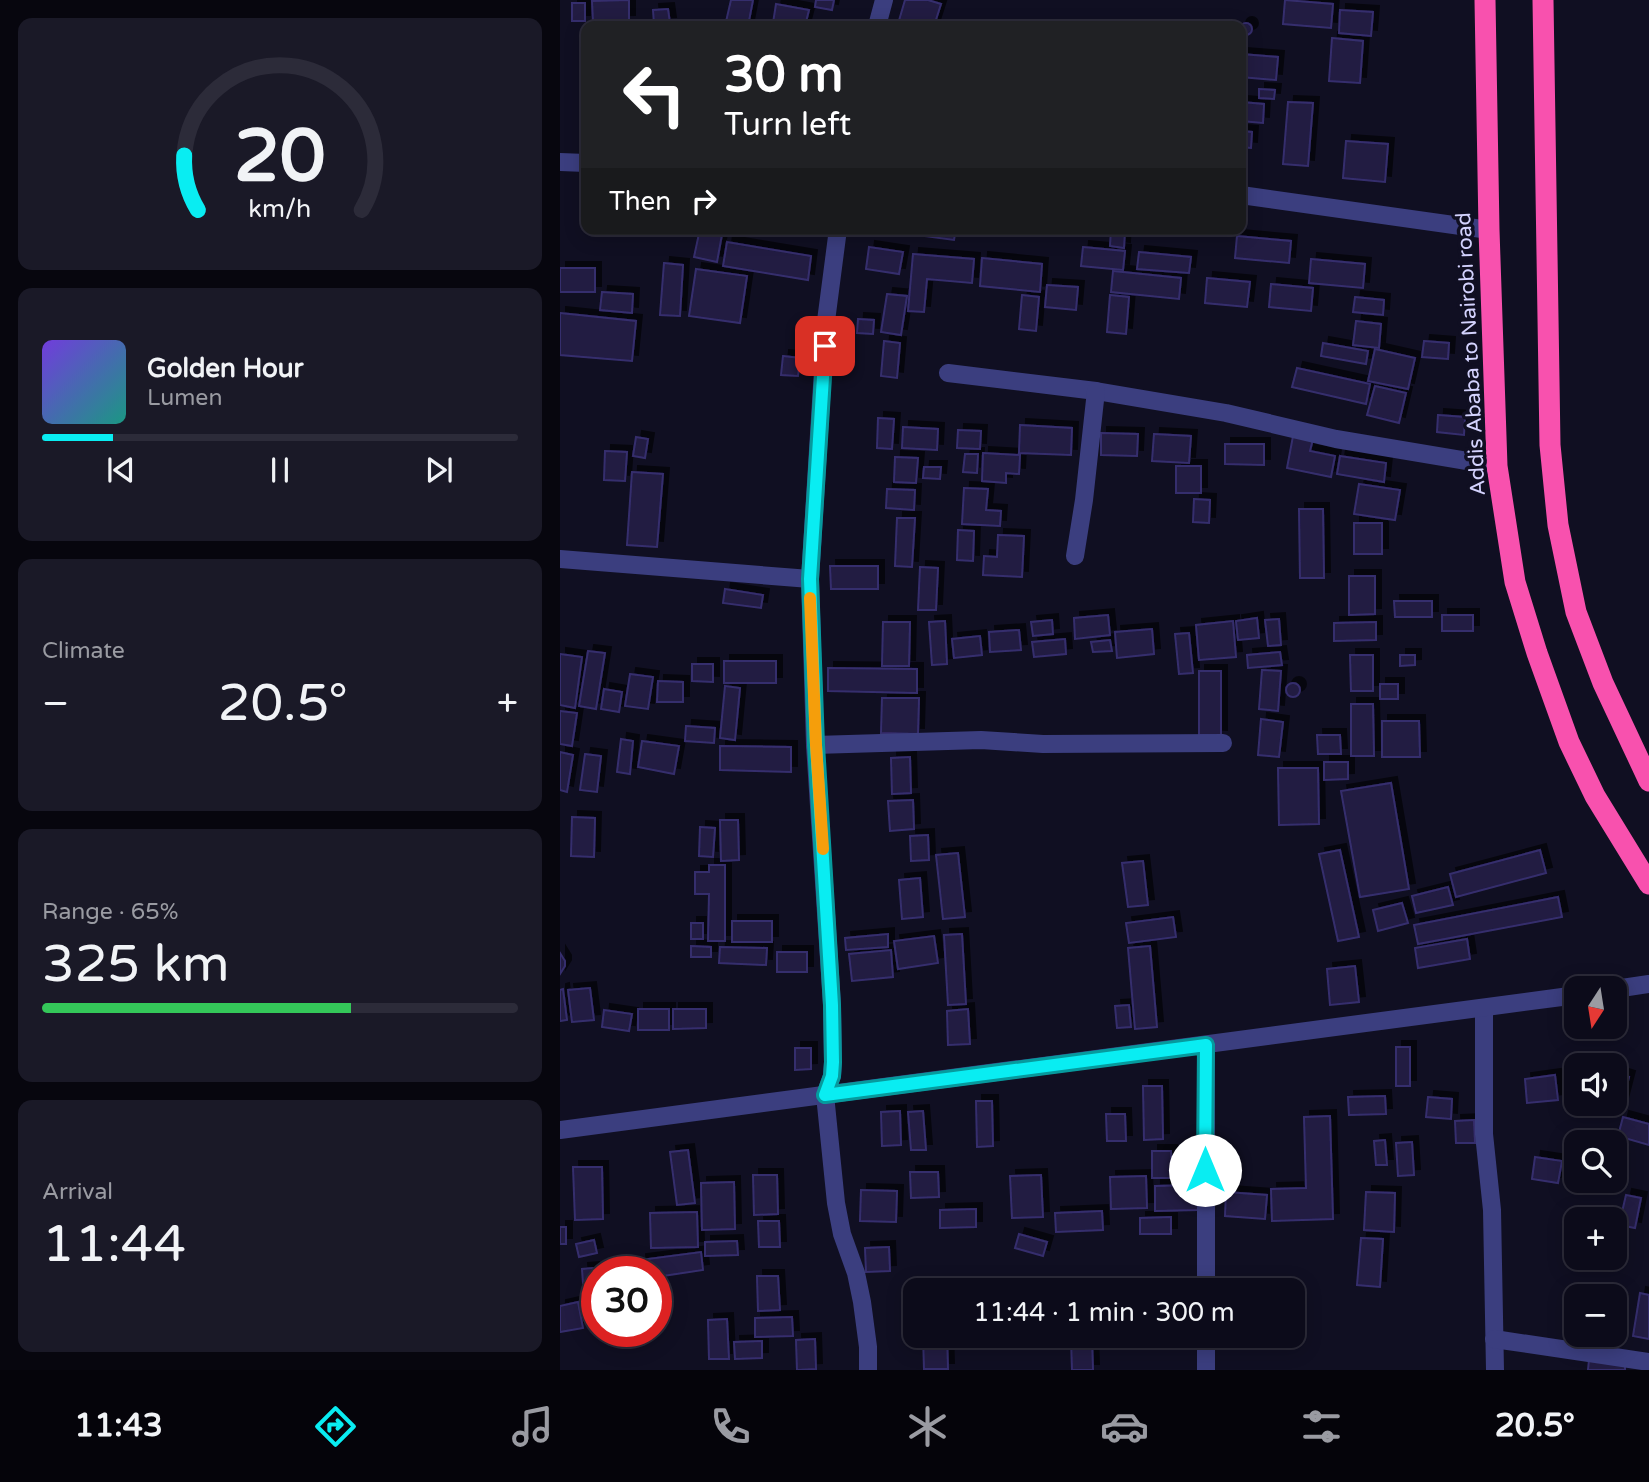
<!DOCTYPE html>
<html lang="en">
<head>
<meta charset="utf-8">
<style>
  body { margin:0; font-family:"Varela Round",sans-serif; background:#1a1927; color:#f1f3f6; height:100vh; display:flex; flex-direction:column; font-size:26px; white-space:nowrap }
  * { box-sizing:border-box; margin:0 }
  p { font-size:23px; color:#9a9ba2 }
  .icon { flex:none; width:38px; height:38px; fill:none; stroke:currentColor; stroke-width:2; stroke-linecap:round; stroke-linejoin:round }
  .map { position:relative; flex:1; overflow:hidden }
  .details { display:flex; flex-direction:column; gap:18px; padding:18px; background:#07060e; width:560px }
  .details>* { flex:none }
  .hud { position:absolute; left:21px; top:21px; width:665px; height:214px; border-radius:14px; box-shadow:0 4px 18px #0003,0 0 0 2px #2c2b39; background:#202124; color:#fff; overflow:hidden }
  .needle { width:46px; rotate:192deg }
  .buttons { position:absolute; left:1004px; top:976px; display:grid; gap:14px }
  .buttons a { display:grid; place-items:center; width:63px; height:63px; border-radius:14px; background:#0c0b1a; box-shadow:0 4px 18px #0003,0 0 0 2px #2c2b39; font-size:35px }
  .speed { position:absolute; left:21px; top:1256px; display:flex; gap:14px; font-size:35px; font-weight:700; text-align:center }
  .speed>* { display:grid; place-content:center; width:91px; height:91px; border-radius:50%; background:#0c0b1a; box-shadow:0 4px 18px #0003,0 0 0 2px #2c2b39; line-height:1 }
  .speed .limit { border:10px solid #d22; background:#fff; color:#111 }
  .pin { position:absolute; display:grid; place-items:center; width:60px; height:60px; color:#fff; margin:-30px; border-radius:14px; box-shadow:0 4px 10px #0006 }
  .me { position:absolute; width:77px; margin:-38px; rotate:0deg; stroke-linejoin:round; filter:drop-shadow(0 0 5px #0008) }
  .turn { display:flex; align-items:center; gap:24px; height:147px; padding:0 28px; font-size:32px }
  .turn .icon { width:91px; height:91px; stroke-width:2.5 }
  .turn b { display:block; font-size:49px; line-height:60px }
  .then { display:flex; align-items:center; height:66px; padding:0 28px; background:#0003; gap:14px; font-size:26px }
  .big { font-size:52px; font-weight:600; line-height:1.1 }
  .details .widget { flex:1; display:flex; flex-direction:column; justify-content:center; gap:10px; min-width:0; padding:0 24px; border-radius:14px; background:#1a1927 }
  .details .dial { align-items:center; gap:0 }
  .dial svg { height:182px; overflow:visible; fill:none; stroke:#2c2b39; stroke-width:7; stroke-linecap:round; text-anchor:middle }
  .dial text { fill:#f1f3f6; stroke:none }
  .song { display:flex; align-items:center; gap:21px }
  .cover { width:84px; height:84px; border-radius:10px; background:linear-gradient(135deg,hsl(260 70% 55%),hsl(170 70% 35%)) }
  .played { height:7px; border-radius:4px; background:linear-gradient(90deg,#09edf2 15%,#2c2b39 15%) }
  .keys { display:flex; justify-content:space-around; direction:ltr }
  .heat { display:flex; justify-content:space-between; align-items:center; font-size:38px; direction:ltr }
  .charge { height:10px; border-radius:5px; background:linear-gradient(90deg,#34c759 65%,#2c2b39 0) }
  .trip { position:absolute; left:343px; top:1278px; width:402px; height:70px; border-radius:14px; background:#0c0b1a; box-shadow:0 4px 18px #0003,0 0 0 2px #2c2b39; font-weight:600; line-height:70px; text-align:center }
  .menu { display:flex; height:112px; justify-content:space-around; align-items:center; background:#05040a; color:#9a9ba2 }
  .menu .icon { width:49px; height:49px }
  .menu .active { color:#09edf2 }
  .menu b { font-size:32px; color:#f1f3f6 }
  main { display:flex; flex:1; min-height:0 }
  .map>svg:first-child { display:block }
</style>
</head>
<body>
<main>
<section class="details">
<div class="widget dial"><svg viewBox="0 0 100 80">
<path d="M14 69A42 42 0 1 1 86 69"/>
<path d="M14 69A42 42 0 0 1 8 45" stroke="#09edf2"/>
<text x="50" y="56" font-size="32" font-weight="700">20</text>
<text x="50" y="72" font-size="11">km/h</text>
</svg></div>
<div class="widget">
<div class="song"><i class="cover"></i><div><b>Golden Hour</b><p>Lumen</p></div></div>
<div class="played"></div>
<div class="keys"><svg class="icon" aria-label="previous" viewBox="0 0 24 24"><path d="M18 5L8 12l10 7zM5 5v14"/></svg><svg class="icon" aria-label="pause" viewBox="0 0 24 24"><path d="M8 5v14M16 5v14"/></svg><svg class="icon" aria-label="next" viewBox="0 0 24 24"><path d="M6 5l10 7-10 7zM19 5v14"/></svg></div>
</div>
<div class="widget"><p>Climate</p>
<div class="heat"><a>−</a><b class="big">20.5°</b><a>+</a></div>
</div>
<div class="widget"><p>Range · 65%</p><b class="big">325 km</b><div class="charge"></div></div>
<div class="widget"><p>Arrival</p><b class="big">11:44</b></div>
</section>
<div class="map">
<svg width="1089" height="1370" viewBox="0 0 1089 1370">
  <defs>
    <filter id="shadow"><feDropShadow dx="6" dy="-6" stdDeviation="0" flood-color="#0009"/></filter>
  </defs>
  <rect width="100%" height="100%" fill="#100f22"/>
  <g fill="#201b42" stroke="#362e6d" stroke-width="2" filter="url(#shadow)">
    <path d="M69 0V21L33 22 32 1Z"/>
    <path d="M171 0H193L188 26H165Z"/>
    <path d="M256 0H274L272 10 255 7Z"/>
    <path d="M345 0H368L381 4 374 26 338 24Z"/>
    <path d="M725 0 773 4 771 28 723 24Z"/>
    <rect x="12" y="3" width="13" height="18"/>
    <path d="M216 4 249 10 245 26 213 23Z"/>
    <path d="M108 9 110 23 94 24 93 10Z"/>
    <path d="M780 10 813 12 811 36 779 33Z"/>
    <circle cx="686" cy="29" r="6"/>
    <path d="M772 38 803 41 800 83 769 81Z"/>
    <path d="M681 54 718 57 716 80 681 77Z"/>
    <path d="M699 89 715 90 714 99 699 98Z"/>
    <path d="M681 102 704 104 703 123 681 121Z"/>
    <path d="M728 102 753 103 748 166 723 164Z"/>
    <path d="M681 131 692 132 691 148 681 147Z"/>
    <path d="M786 141 828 144 825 182 783 178Z"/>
    <path d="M140 229H163L157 262 134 257Z"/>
    <path d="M365 229H396L394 240 364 236Z"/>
    <path d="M551 229 565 230 564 248 550 246Z"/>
    <path d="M677 236 731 241 729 263 675 258Z"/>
    <path d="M167 242 251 256 248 280 163 266Z"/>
    <path d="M309 247 343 252 339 274 306 269Z"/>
    <path d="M523 247 565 251 563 270 521 266Z"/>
    <path d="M579 252 631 257 629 273 577 269Z"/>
    <path d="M353 254 414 259 412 283 367 279 364 312 348 311Z"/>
    <path d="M422 258 482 264 480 292 420 286Z"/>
    <path d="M751 259 805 264 803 288 749 283Z"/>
    <path d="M104 263 123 265 120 316 100 315Z"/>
    <rect x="0" y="268" width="35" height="24"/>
    <path d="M136 269 187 276 180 323 129 316Z"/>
    <path d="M553 271 621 278 619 299 551 292Z"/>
    <path d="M647 278 690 282 687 307 645 303Z"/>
    <path d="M711 284 753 288 751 311 709 307Z"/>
    <path d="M487 285 518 287 516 310 485 307Z"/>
    <path d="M42 292 73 294 72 313 40 310Z"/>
    <path d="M327 294 347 296 341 335 321 332Z"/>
    <path d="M462 295 479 297 476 331 459 329Z"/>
    <path d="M550 295 569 297 566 334 547 332Z"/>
    <path d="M795 297 824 300 823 315 793 312Z"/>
    <path d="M0 313 76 321 72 361 0 355Z"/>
    <path d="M298 319 314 320 313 334 297 333Z"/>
    <path d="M796 321 821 324 819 348 793 345Z"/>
    <path d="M324 341 340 343 337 378 321 376Z"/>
    <path d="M864 341 889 343 888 359 862 357Z"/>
    <path d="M763 343 808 351 806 364 761 356Z"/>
    <path d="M815 349 855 358 848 389 808 381Z"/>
    <path d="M223 356 240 358 238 376 221 375Z"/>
    <path d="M737 368 810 384 806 404 732 387Z"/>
    <path d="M815 386 846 393 839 423 807 415Z"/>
    <path d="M878 415 905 417 904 435 877 432Z"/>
    <path d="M318 418 334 419 332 449 317 448Z"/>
    <path d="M460 425 512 428 511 455 459 453Z"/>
    <path d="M343 427 378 429 377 450 342 448Z"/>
    <path d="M398 430 421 431 420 449 397 448Z"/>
    <path d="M734 431 754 435 750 451 775 456 771 477 727 468Z"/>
    <path d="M541 433 578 434 577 456 541 455Z"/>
    <path d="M594 434 631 436 629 463 592 461Z"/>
    <path d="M76 437 88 439 85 458 73 456Z"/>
    <path d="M665 444H704V465L665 464Z"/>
    <path d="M45 451 67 452 65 481 44 480Z"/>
    <path d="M423 453 460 455 459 474 446 473V483L422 481Z"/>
    <path d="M405 454H418L417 473 403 472Z"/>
    <path d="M780 456 826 463 824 482 777 474Z"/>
    <path d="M335 457 358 458 356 483 334 482Z"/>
    <rect x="616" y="466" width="25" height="27"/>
    <path d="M364 467H381L380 479 363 478Z"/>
    <path d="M72 472 103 474 97 547 67 545Z"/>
    <path d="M799 484 840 490 835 520 794 514Z"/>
    <path d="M404 488 428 489 426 510 441 511 440 526 402 524Z"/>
    <path d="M327 489 355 490 354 510 326 508Z"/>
    <path d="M634 499 650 500 649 523 633 522Z"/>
    <path d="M739 509H763L764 578H740Z"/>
    <path d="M337 518H355L352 567 335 566Z"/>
    <rect x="794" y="523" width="28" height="31"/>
    <path d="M398 530 414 531 413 561 397 560Z"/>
    <path d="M438 535 464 536 462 577 423 575 424 556 437 557Z"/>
    <path d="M270 566H318V589H271Z"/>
    <path d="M360 567 378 568 376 610H358Z"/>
    <path d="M789 576H815V614L789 615Z"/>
    <path d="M165 589 203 595 201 608 163 603Z"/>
    <path d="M834 601H872V617H835Z"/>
    <path d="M548 615 550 635 515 639 514 618Z"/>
    <rect x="882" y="615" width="31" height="16"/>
    <path d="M697 618 699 638 678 640 676 621Z"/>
    <path d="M719 619 721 645 708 646 705 620Z"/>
    <path d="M492 620 493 634 473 636 471 622Z"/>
    <path d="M385 621 387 664 372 665 369 622Z"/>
    <path d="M673 621 676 657 639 660 636 625Z"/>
    <path d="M323 622H350L349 666H322Z"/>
    <path d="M816 622V640L774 641V623Z"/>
    <path d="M592 629 594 654 557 658 555 632Z"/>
    <path d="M459 630 461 650 430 652 429 632Z"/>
    <path d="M629 633 633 673 619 674 615 634Z"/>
    <path d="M420 636 422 655 394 658 392 639Z"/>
    <path d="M505 639 506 654 474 657 472 642Z"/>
    <path d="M550 640 552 651 533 652 531 642Z"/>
    <path d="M28 651 45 653 36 709 19 706Z"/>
    <path d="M720 652 722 665 688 668 687 655Z"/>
    <path d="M0 654 22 657 15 708 0 705Z"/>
    <path d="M790 655H813V691H791Z"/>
    <path d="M840 655H855V665L840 666Z"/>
    <rect x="164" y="661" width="52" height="22"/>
    <path d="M132 664H153V682L132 681Z"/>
    <path d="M268 668 357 669V693L268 691Z"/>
    <path d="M702 670 721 671 718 711 699 709Z"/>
    <path d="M639 671H661V736L639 735Z"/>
    <path d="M70 674 93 677 88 709 65 706Z"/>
    <path d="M98 681 123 682V702H97Z"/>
    <circle cx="733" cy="690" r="7"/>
    <rect x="820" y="684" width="18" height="15"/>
    <path d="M165 686 180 688 175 740 160 738Z"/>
    <path d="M44 689 62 692 59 712 41 709Z"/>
    <path d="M322 698H359L358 734 321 733Z"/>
    <path d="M791 704H813L814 756H791Z"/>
    <path d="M0 711 17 713 12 746 0 744Z"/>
    <path d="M701 719 723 722 719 757 698 755Z"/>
    <path d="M822 721H859L860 757H822Z"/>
    <path d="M126 726 155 728 154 743 125 741Z"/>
    <path d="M757 735H780L781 754H758Z"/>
    <path d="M61 739 73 741 70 774 57 772Z"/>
    <path d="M82 741 119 746 114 774 78 767Z"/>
    <path d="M160 746 231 747V772L160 770Z"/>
    <path d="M0 752 13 755 7 792 0 790Z"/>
    <path d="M25 754 41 756 37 792 20 790Z"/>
    <path d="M350 757 351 793 332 794 331 758Z"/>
    <path d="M764 762H788V779L764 780Z"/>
    <path d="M718 768H758L759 824 719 825Z"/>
    <path d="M831 783 849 889 800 897 781 791Z"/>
    <path d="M353 800 354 829 330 831 328 801Z"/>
    <path d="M12 817 35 818 34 857 11 856Z"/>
    <path d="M160 820H178L179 860 161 861Z"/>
    <path d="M140 827 155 828 153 857 139 856Z"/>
    <path d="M368 835 369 860 351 861 350 836Z"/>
    <path d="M780 850 799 937 778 941 759 854Z"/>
    <path d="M980 850 986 873 896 897 890 874Z"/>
    <path d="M398 853 405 917 383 919 376 855Z"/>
    <path d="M583 861 588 905 568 907 562 863Z"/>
    <path d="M149 865H165V941H148L149 894H135V872H149Z"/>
    <path d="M360 878 363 917 342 919 339 880Z"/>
    <path d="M888 887 893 905 856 913 852 896Z"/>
    <path d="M998 897 1002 917 858 944 854 925Z"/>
    <path d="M842 903 848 923 818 931 813 910Z"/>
    <path d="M613 917 616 937 569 943 566 923Z"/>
    <rect x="172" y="921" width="40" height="21"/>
    <rect x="131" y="923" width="12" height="16"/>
    <path d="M328 934V947L286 950 285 938Z"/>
    <path d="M402 934 406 1004 388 1005 384 935Z"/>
    <path d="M374 936 378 963 338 969 334 941Z"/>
    <path d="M907 939 910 959 858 968 855 948Z"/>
    <path d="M131 946 151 947V957H131Z"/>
    <path d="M590 946 597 1027 575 1029 568 948Z"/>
    <path d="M160 947 207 948 206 965 159 963Z"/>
    <path d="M331 950 333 977 292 981 289 954Z"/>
    <rect x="217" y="952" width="30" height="20"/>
    <path d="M0 953 5 961V966L0 974Z"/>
    <path d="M795 966 799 1002 770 1005 767 969Z"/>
    <path d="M30 988 34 1020 12 1022 8 990Z"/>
    <path d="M3 989 7 1020 0 1021V990Z"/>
    <path d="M569 1005 571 1027 557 1028 555 1006Z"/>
    <rect x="78" y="1009" width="31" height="21"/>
    <path d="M113 1009H146V1028L113 1029Z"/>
    <path d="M408 1009 410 1044 388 1045 387 1011Z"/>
    <path d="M44 1010 72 1014 69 1031 42 1027Z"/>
    <rect x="836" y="1047" width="14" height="39"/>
    <path d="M235 1048H251V1069L235 1070Z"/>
    <path d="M1056 1073 1069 1077 1062 1104 1055 1102Z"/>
    <path d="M995 1075 998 1100 967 1103 965 1079Z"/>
    <path d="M583 1086H602L603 1139 584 1140Z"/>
    <path d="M825 1096 826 1114 789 1115 788 1097Z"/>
    <path d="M868 1097 892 1099 891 1119 866 1117Z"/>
    <path d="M416 1101H432L433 1146 417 1147Z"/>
    <path d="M340 1111 341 1145 322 1146 321 1112Z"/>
    <path d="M363 1111 366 1150H351L348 1112Z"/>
    <path d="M546 1114H565L566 1141H547Z"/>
    <path d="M770 1116 773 1219 712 1221 711 1189 746 1188 744 1117Z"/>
    <path d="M1063 1117 1089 1124V1145L1058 1136Z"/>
    <path d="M914 1120 915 1143H896L895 1121Z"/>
    <path d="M825 1140 827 1165H816L814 1141Z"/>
    <path d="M852 1142 854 1175 838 1176 836 1143Z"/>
    <path d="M128 1150 135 1203 117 1205 110 1152Z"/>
    <path d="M592 1151H611L612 1178H592Z"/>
    <path d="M975 1157 1002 1161 998 1183 972 1179Z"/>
    <path d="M13 1167H42L43 1219 15 1220Z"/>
    <path d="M350 1172H378L379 1197 351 1198Z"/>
    <path d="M193 1175H217L218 1214 194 1215Z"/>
    <path d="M481 1175 483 1217 452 1218 450 1176Z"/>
    <path d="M586 1176 587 1208 551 1209 550 1177Z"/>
    <path d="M174 1182 175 1229 142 1230 141 1183Z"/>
    <path d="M637 1185 638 1210 595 1211V1186Z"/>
    <path d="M301 1190 337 1191 336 1222 300 1221Z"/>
    <path d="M666 1192 707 1195 705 1219 665 1216Z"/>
    <path d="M806 1192 835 1193 834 1232 804 1230Z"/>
    <path d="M1066 1195 1081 1198 1075 1228 1059 1225Z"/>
    <path d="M416 1209V1227L380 1228V1210Z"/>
    <path d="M542 1211 543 1230 496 1232 495 1213Z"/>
    <path d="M137 1212 138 1247 91 1248 90 1213Z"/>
    <path d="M611 1217V1234H580V1218Z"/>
    <path d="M198 1221H219L220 1247H199Z"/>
    <rect x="0" y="1227" width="6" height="17"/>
    <path d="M459 1234 487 1242 483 1256 455 1248Z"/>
    <path d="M801 1238 823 1239 820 1287 797 1285Z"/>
    <path d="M34 1240 37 1253 19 1257 16 1244Z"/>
    <path d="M177 1241 178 1255 145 1256V1242Z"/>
    <path d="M329 1247 330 1271 306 1272 305 1248Z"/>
    <path d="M141 1252 143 1270 96 1277V1272H81L80 1260Z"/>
    <path d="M33 1268 34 1282 23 1283 22 1269Z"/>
    <path d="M197 1276H218L220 1310 198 1311Z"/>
    <path d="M1080 1293 1089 1295V1339L1073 1336Z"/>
    <path d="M1055 1299 1062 1301 1055 1322Z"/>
    <path d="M18 1302 23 1328 0 1332V1306Z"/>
    <path d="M232 1317 233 1336 195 1337V1318Z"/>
    <path d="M167 1319 169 1359H149L148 1320Z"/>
    <path d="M363 1335H387L388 1369H364Z"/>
    <path d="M255 1339 256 1369 237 1370 236 1340Z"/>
    <path d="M511 1339H532L533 1370H512Z"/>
    <path d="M202 1341V1358L175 1359 174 1342Z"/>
    <path d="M1029 1360 1065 1366V1370H1028Z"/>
  </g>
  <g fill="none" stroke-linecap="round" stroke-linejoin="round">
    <g stroke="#3b3e7f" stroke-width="18">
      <path d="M317 26 324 0"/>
      <path d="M0 162 26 163"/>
      <path d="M681 195 929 230"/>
      <path d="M278 229 266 321 250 579 255 745 272 1005 273 1062 272 1076 265 1095 276 1203 282 1234 296 1273 302 1302 308 1347V1370"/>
      <path d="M388 373 536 391 666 413 776 439 937 466"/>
      <path d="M515 556 524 500 536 391"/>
      <path d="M0 559 250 579"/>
      <path d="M255 745 421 740 483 744 663 743"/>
      <path d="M1055 989 1089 984"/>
      <path d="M924 1008V1134L932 1210 935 1370"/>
      <path d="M0 1130 1017 995"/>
      <path d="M646 1290V1045"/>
      <path d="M646 1335V1370"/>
      <path d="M934 1339 1089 1362"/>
    </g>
    <g stroke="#f851ae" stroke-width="21">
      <path d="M925 0 929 230 937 466 955 582 977 653 1009 742 1035 796 1089 884"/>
      <path d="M983 0 990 445 998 525 1016 612 1043 683 1089 781"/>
    </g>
  </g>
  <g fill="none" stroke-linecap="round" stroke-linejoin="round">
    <g stroke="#069a9d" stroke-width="18">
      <path id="route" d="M265 346 250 579 256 745 272 1005 273 1062 272 1076 265 1095 646 1045 645 1170"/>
    </g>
    <use href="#route" stroke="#09edf2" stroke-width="12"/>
    <path stroke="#f59e0b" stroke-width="12" d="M250 598 256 745 263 849"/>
  </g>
  <g text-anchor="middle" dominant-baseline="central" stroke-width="7" stroke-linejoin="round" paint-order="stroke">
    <g font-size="21" fill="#d3d2fd" stroke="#100f22">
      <text transform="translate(911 354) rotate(-93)">Addis Ababa to Nairobi road</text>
    </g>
  </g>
</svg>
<div class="buttons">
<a><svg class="needle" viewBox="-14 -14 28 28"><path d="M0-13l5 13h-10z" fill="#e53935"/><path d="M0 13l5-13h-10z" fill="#9a9ba2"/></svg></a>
<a><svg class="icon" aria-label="sound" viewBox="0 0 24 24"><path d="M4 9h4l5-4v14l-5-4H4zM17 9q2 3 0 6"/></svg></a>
<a><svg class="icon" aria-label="search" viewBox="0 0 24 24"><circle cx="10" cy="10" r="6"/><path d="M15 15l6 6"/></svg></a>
<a>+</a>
<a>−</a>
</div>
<div class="speed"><div class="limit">30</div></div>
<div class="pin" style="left:265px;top:346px;background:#d93025"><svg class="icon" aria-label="arrive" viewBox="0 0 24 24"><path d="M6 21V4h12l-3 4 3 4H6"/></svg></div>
<svg class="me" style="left:645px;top:1170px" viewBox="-20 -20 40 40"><circle r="19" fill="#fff"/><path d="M0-13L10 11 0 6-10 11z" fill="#09edf2"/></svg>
<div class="trip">11:44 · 1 min · 300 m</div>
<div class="hud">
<div class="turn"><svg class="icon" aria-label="left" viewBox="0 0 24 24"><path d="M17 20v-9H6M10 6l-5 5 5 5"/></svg><div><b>30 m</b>Turn left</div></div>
<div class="then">Then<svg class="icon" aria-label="right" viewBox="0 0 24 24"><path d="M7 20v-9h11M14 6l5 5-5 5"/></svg></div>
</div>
</div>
</main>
<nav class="menu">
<b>11:43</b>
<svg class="icon active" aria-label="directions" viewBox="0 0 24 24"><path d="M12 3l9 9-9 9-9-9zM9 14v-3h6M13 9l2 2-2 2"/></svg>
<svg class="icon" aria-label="music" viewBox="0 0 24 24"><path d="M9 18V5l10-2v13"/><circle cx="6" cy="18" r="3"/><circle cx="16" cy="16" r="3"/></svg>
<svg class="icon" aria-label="phone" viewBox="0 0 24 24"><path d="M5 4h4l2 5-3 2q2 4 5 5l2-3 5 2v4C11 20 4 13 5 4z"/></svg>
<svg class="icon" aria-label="climate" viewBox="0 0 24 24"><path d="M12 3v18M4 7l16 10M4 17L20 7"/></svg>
<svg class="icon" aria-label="car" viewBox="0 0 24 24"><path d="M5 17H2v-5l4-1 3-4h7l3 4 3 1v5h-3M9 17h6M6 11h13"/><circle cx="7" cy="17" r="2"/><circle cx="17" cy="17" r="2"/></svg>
<svg class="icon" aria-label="filters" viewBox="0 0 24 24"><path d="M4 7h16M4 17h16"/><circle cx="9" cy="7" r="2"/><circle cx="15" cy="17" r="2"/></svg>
<b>20.5°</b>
</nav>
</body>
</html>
